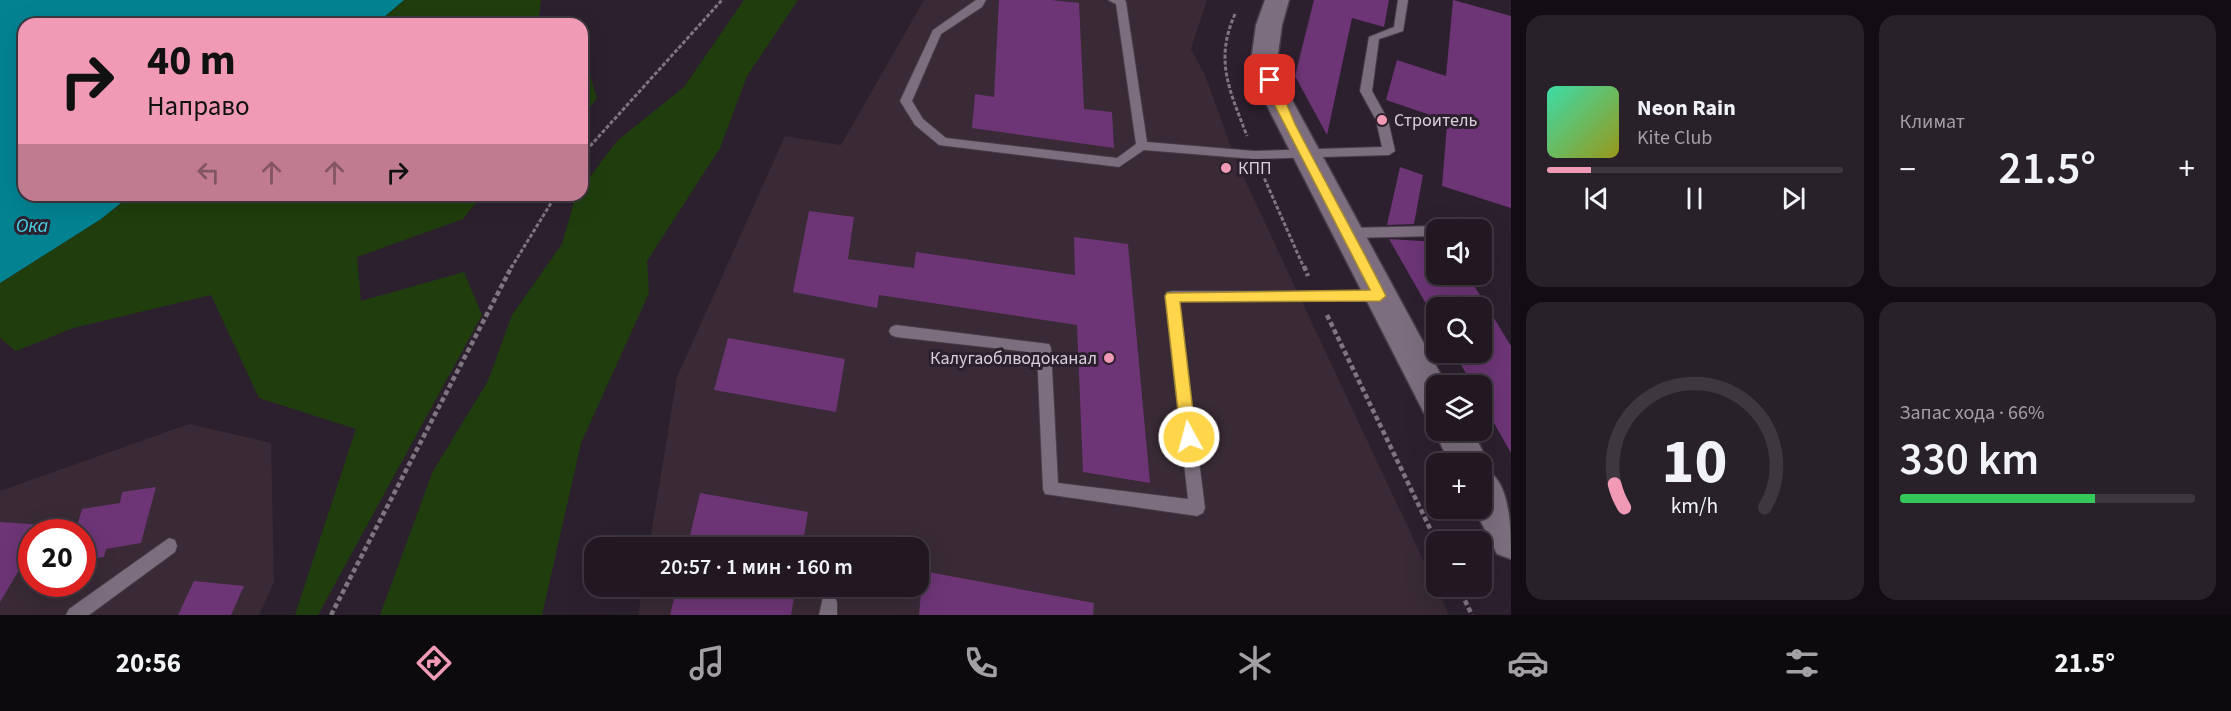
<!DOCTYPE html>
<html lang="ru">
<head>
<meta charset="utf-8">
<style>
  body { margin:0; font-family:"Source Sans 3",sans-serif; background:#29212a; color:#f1f3f6; height:100vh; display:flex; flex-direction:column; font-size:22px; white-space:nowrap }
  * { box-sizing:border-box; margin:0 }
  p { font-size:20px; color:#a2a0a5 }
  .icon { flex:none; width:33px; height:33px; fill:none; stroke:currentColor; stroke-width:2; stroke-linecap:round; stroke-linejoin:round }
  .map { position:relative; flex:1; overflow:hidden }
  .side { display:flex; flex-direction:column; gap:15px; padding:15px; background:#120d13; width:720px }
  .side>* { flex:none }
  .top-card { position:absolute; left:18px; top:18px; width:570px; height:183px; border-radius:18px; box-shadow:0 6px 24px #0002,0 0 0 2px #3e3740; background:#f09ab5; color:#111; overflow:hidden }
  .fabs { position:absolute; left:1426px; top:219px; display:grid; gap:12px }
  .fabs a { display:grid; place-items:center; width:66px; height:66px; border-radius:12px; background:#211822; box-shadow:0 6px 24px #0002,0 0 0 2px #3e3740; font-size:30px }
  .speed { position:absolute; left:18px; top:519px; display:flex; gap:12px; font-size:30px; font-weight:700; text-align:center }
  .speed>* { display:grid; place-content:center; width:78px; height:78px; border-radius:50%; background:#211822; box-shadow:0 6px 24px #0002,0 0 0 2px #3e3740; line-height:1 }
  .speed .limit { border:9px solid #d22; background:#fff; color:#111 }
  .pin { position:absolute; display:grid; place-items:center; width:51px; height:51px; color:#fff; margin:-26px; border-radius:12px; box-shadow:0 3px 9px #0006 }
  .me { position:absolute; width:66px; margin:-33px; rotate:353deg; stroke-linejoin:round; filter:drop-shadow(0 0 4px #0008) }
  .turn { display:flex; align-items:center; gap:21px; height:126px; padding:0 30px; font-size:27px }
  .turn .icon { width:78px; height:78px; stroke-width:2.5 }
  .turn b { display:block; font-size:42px; line-height:51px }
  .lanes { display:flex; align-items:center; height:57px; padding:0 30px; background:#0003; justify-content:center; gap:30px; direction:ltr }
  .lanes .off { opacity:.35 }
  .big { font-size:45px; font-weight:600; line-height:1.1 }
  .side .card { flex:1; display:flex; flex-direction:column; justify-content:center; gap:9px; min-width:0; padding:0 21px; border-radius:18px; background:#29212a }
  .side .dial { align-items:center; gap:0 }
  .dial svg { height:156px; overflow:visible; fill:none; stroke:#3e3740; stroke-width:7; stroke-linecap:round; text-anchor:middle }
  .dial text { fill:#f1f3f6; stroke:none }
  .song { display:flex; align-items:center; gap:18px }
  .cover { width:72px; height:72px; border-radius:9px; background:linear-gradient(135deg,hsl(160 70% 55%),hsl(60 70% 35%)) }
  .played { height:6px; border-radius:3px; background:linear-gradient(90deg,#f09ab5 15%,#3e3740 15%) }
  .keys { display:flex; justify-content:space-around; direction:ltr }
  .heat { display:flex; justify-content:space-between; align-items:center; font-size:33px; direction:ltr }
  .charge { height:9px; border-radius:4px; background:linear-gradient(90deg,#34c759 66%,#3e3740 0) }
  .side .tiles { flex:1; display:grid; gap:15px; grid-template-columns:repeat(2,1fr) }
  .trip { position:absolute; left:584px; top:537px; width:345px; height:60px; border-radius:18px; background:#211822; box-shadow:0 6px 24px #0002,0 0 0 2px #3e3740; font-weight:600; line-height:60px; text-align:center }
  .dock { display:flex; height:96px; justify-content:space-around; align-items:center; background:#0d0a0e; color:#a2a0a5 }
  .dock .icon { width:42px; height:42px }
  .dock .active { color:#f09ab5 }
  .dock b { font-size:27px; color:#f1f3f6 }
  main { display:flex; flex:1; min-height:0 }
  .map>svg:first-child { display:block }
</style>
</head>
<body>
<main>
<div class="map">
<svg width="1511" height="615" viewBox="0 0 1511 615">
  <rect width="100%" height="100%" fill="#2c202e"/>
  <g fill="#392a35" fill-rule="evenodd">
    <path d="M924 0H1207L1191 49 1205 75 1237 163 1449 615H638L643 587 918 586V548L649 547 677 377 785 136 841 145Z"/>
    <path d="M189 424 271 443 274 582 259 615H0V491ZM32 532H82V584H32Z"/>
  </g>
  <g fill="#203e0d">
    <path d="M404 0H541L538 24H376Z"/>
    <path d="M744 0H798L747 76 720 148 647 261 649 293 581 443 542 615H380L433 471 488 381 512 315 562 244 576 195H582V187L617 141 684 87Z"/>
    <path d="M582 51 597 98 582 117Z"/>
    <path d="M131 195H482L463 219 357 257 361 301 464 272 482 315 318 615H295L356 429 259 398 211 295 73 328 16 351 0 338V283L101 219Z"/>
  </g>
  <path fill="#038392" d="M0 0H404L376 24H24V195H131L101 219 0 283Z"/>
  <g fill="#6d3576">
    <path d="M999 0H1051L1079 3 1084 109 1112 112 1114 148 972 128 975 94 994 97Z"/>
    <path d="M1314 0H1389L1384 27 1352 18 1327 135 1295 76Z"/>
    <path d="M1453 0 1511 16V208L1442 186 1447 125 1441 124 1442 119 1386 100 1397 60 1446 76Z"/>
    <path d="M1400 167 1423 175 1414 224 1387 225Z"/>
    <path d="M809 211 854 217 848 259 914 268 916 252 1075 275 1074 237 1128 244 1150 483 1083 472 1077 325 879 295 877 308 793 292Z"/>
    <path d="M1389 239 1437 242V274H1467L1511 346V453L1482 402V386H1473L1454 352H1482V308H1437V323Z"/>
    <path d="M728 338 845 359 836 412 714 390Z"/>
    <path d="M156 487 141 543 106 549 104 557 82 560V532H75L82 509 120 503 122 492Z"/>
    <path d="M700 493 808 512 802 548H687Z"/>
    <path d="M0 522 45 525 41 532H32V548L0 602Z"/>
    <path d="M923 571 1094 603 1093 615H919Z"/>
    <path d="M194 581 244 586 231 615H178Z"/>
    <path d="M677 586H796L791 615H670Z"/>
  </g>
  <g fill="none" stroke-linecap="round" stroke-linejoin="round">
    <g stroke="#473d49" stroke-width="2">
      <g id="lane">
        <path d="M976 0H986L982 7 941 34 912 101 923 119 946 138 1117 158 1136 144 1116 4 1108 0H1125L1126 2 1147 142 1254 151 1382 147 1376 120 1360 91 1369 37 1394 27 1398 0H1408L1403 31 1379 39 1372 91 1388 120 1395 151 1389 155 1254 159 1144 150 1119 167 939 145 915 125 900 101 933 30Z"/>
        <path d="M1437 226 1443 230H1437V236L1347 238 1341 233 1347 228Z"/>
        <path d="M1172 291H1380L1385 292 1387 296 1385 300 1380 301H1179L1205 508 1203 513 1197 516 1045 494 1043 489 1037 353 896 337 891 335 889 331 891 327 896 325 1049 344 1051 348 1058 483 1188 499 1165 296 1167 292Z"/>
        <path d="M169 538 175 540 177 546 175 552 89 615H66L69 609Z"/>
        <path d="M829 595 835 597 837 603V615H819L823 597Z"/>
      </g>
    </g>
    <g stroke="#473d49" stroke-width="3">
      <g id="secondary">
        <path d="M1265 0H1289L1282 25 1277 61 1291 98 1447 386H1437V418L1424 413 1263 98 1251 61 1256 25Z"/>
        <path d="M1437 423V430H1472L1489 464 1486 470C1511 482 1511 531 1511 559L1497 554 1474 508H1482V464H1450L1434 430Z"/>
      </g>
    </g>
    <g stroke="#7f7581" stroke-width="3" stroke-dasharray="4 2" stroke-linecap="butt">
      <path d="M1235 14C1214 61 1230 91 1247 136"/>
      <path d="M582 155 722 0"/>
      <path d="M1262 173 1304 268"/>
      <path d="M511 268 556 195"/>
    </g>
    <g stroke="#7f7581" stroke-width="4.5" stroke-dasharray="5 3" stroke-linecap="butt">
      <path d="M1304 266 1308 276"/>
      <path d="M1327 315 1437 543"/>
      <path d="M1458 586 1472 615"/>
      <path d="M331 615 512 266"/>
    </g>
    <use href="#lane" fill="#7c6e7e" fill-rule="evenodd"/>
    <use href="#secondary" fill="#7c6e7e" fill-rule="evenodd"/>
  </g>
  <path fill="#ffd54a" stroke="#a68a30" stroke-width="1.5" d="M1270 76C1277 78 1291 115 1295 124 1325 182 1357 238 1386 296L1380 301 1180 302 1196 437 1194 442 1189 444 1183 442 1181 437 1165 296 1167 293 1370 290 1271 98 1265 80Z"/>
  <g fill="#f09ab5" stroke="#2c202e" stroke-width="2">
    <circle cx="1382" cy="120" r="6"/>
    <circle cx="1226" cy="168" r="6"/>
    <circle cx="1109" cy="358" r="6"/>
  </g>
  <g text-anchor="middle" dominant-baseline="central" stroke-width="6" stroke-linejoin="round" paint-order="stroke">
    <g font-size="18" fill="#d8d0d9" stroke="#2c202e" text-anchor="start">
      <text x="1394" y="120">Строитель</text>
      <text x="1238" y="168">КПП</text>
      <text x="1097" y="358" text-anchor="end">Калугаоблводоканал</text>
    </g>
    <g font-size="20" font-style="italic" fill="#4ad5e9" stroke="#2c202e">
      <text x="32" y="226">Ока</text>
    </g>
  </g>
</svg>
<div class="fabs">
<a><svg class="icon" aria-label="sound" viewBox="0 0 24 24"><path d="M4 9h4l5-4v14l-5-4H4zM17 9q2 3 0 6"/></svg></a>
<a><svg class="icon" aria-label="search" viewBox="0 0 24 24"><circle cx="10" cy="10" r="6"/><path d="M15 15l6 6"/></svg></a>
<a><svg class="icon" aria-label="layers" viewBox="0 0 24 24"><path d="M12 4l9 5-9 5-9-5zM3 14l9 5 9-5"/></svg></a>
<a>+</a>
<a>−</a>
</div>
<div class="speed"><div class="limit">20</div></div>
<div class="pin" style="left:1270px;top:80px;background:#d93025"><svg class="icon" aria-label="arrive" viewBox="0 0 24 24"><path d="M6 21V4h12l-3 4 3 4H6"/></svg></div>
<svg class="me" style="left:1189px;top:437px" viewBox="-20 -20 40 40"><circle r="17" fill="#ffd54a" stroke="#fff" stroke-width="3"/><path d="M0-11L8 9 0 5-8 9z" fill="#fff"/></svg>
<div class="trip">20:57 · 1 мин · 160 m</div>
<div class="top-card">
<div class="turn"><svg class="icon" aria-label="right" viewBox="0 0 24 24"><path d="M7 20v-9h11M14 6l5 5-5 5"/></svg><div><b>40 m</b>Направо</div></div>
<div class="lanes"><svg class="icon off" aria-label="left" viewBox="0 0 24 24"><path d="M17 20v-9H6M10 6l-5 5 5 5"/></svg><svg class="icon off" aria-label="ahead" viewBox="0 0 24 24"><path d="M12 20V5M6 11l6-6 6 6"/></svg><svg class="icon off" aria-label="ahead" viewBox="0 0 24 24"><path d="M12 20V5M6 11l6-6 6 6"/></svg><svg class="icon" aria-label="right" viewBox="0 0 24 24"><path d="M7 20v-9h11M14 6l5 5-5 5"/></svg></div>
</div>
</div>
<section class="side">
<div class="tiles">
<div class="card">
<div class="song"><i class="cover"></i><div><b>Neon Rain</b><p>Kite Club</p></div></div>
<div class="played"></div>
<div class="keys"><svg class="icon" aria-label="previous" viewBox="0 0 24 24"><path d="M18 5L8 12l10 7zM5 5v14"/></svg><svg class="icon" aria-label="pause" viewBox="0 0 24 24"><path d="M8 5v14M16 5v14"/></svg><svg class="icon" aria-label="next" viewBox="0 0 24 24"><path d="M6 5l10 7-10 7zM19 5v14"/></svg></div>
</div>
<div class="card"><p>Климат</p>
<div class="heat"><a>−</a><b class="big">21.5°</b><a>+</a></div>
</div>
<div class="card dial"><svg viewBox="0 0 100 80">
<path d="M14 69A42 42 0 1 1 86 69"/>
<path d="M14 69A42 42 0 0 1 9 57" stroke="#f09ab5"/>
<text x="50" y="56" font-size="32" font-weight="700">10</text>
<text x="50" y="72" font-size="11">km/h</text>
</svg></div>
<div class="card"><p>Запас хода · 66%</p><b class="big">330 km</b><div class="charge"></div></div>
</div>
</section>
</main>
<nav class="dock">
<b>20:56</b>
<svg class="icon active" aria-label="directions" viewBox="0 0 24 24"><path d="M12 3l9 9-9 9-9-9zM9 14v-3h6M13 9l2 2-2 2"/></svg>
<svg class="icon" aria-label="music" viewBox="0 0 24 24"><path d="M9 18V5l10-2v13"/><circle cx="6" cy="18" r="3"/><circle cx="16" cy="16" r="3"/></svg>
<svg class="icon" aria-label="phone" viewBox="0 0 24 24"><path d="M5 4h4l2 5-3 2q2 4 5 5l2-3 5 2v4C11 20 4 13 5 4z"/></svg>
<svg class="icon" aria-label="climate" viewBox="0 0 24 24"><path d="M12 3v18M4 7l16 10M4 17L20 7"/></svg>
<svg class="icon" aria-label="car" viewBox="0 0 24 24"><path d="M5 17H2v-5l4-1 3-4h7l3 4 3 1v5h-3M9 17h6M6 11h13"/><circle cx="7" cy="17" r="2"/><circle cx="17" cy="17" r="2"/></svg>
<svg class="icon" aria-label="filters" viewBox="0 0 24 24"><path d="M4 7h16M4 17h16"/><circle cx="9" cy="7" r="2"/><circle cx="15" cy="17" r="2"/></svg>
<b>21.5°</b>
</nav>
</body>
</html>
